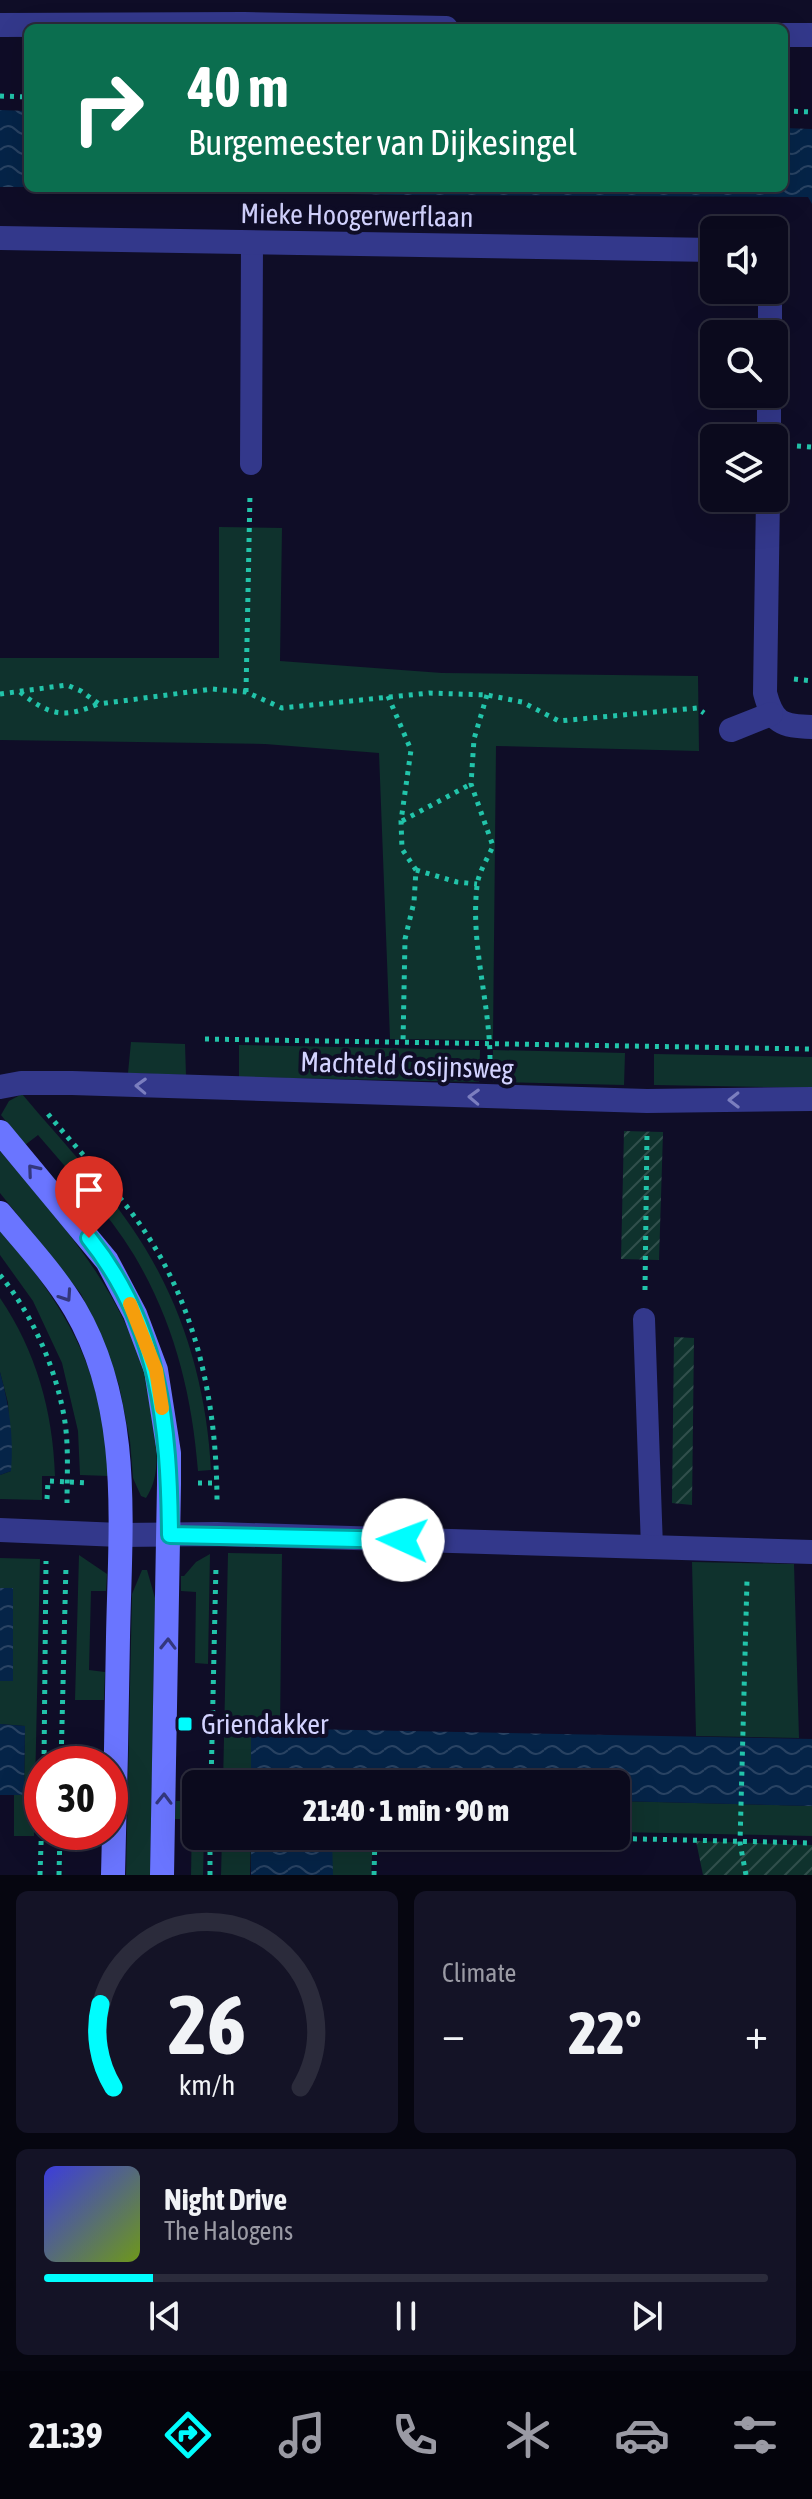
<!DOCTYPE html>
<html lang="en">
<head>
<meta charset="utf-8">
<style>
  body { margin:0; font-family:"Asap Condensed",sans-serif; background:#141326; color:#f1f3f6; height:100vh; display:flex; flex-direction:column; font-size:30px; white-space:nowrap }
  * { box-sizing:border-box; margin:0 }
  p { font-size:26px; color:#9a9aa4 }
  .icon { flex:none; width:44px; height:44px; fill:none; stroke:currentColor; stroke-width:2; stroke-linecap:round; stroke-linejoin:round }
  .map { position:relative; height:1875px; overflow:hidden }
  .panel { display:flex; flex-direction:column; gap:16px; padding:16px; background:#060610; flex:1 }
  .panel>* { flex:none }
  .guide { position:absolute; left:24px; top:24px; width:764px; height:168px; border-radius:12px; box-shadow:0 8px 32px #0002,0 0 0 2px #2b2b3b; background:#0b6e4f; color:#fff; overflow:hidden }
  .fabs { position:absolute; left:700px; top:216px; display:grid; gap:16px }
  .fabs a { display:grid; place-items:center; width:88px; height:88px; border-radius:12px; background:#0b0a1d; box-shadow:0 8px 32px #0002,0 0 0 2px #2b2b3b; font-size:40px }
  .speed { position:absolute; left:24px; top:1746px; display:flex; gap:16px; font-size:40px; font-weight:700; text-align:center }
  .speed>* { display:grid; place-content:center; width:104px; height:104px; border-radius:50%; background:#0b0a1d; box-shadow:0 8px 32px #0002,0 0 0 2px #2b2b3b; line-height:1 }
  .speed .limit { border:12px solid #d22; background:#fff; color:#111 }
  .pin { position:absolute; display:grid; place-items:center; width:68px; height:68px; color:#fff; margin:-82px -34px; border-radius:50% 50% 50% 0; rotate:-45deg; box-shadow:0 0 8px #0007 }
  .pin .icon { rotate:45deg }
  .me { position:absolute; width:88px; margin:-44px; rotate:272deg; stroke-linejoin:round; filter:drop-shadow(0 0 6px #0008) }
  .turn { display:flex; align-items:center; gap:28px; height:168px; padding:0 32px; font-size:36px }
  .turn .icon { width:104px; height:104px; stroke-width:2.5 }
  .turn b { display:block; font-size:56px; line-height:68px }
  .big { font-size:60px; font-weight:800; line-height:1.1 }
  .panel .widget { flex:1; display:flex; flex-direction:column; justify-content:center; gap:12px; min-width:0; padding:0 28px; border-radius:12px; background:#141326 }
  .panel .dial { align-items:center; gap:0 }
  .dial svg { height:208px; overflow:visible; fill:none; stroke:#2b2b3b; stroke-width:7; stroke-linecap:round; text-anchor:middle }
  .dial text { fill:#f1f3f6; stroke:none }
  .song { display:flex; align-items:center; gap:24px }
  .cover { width:96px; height:96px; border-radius:12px; background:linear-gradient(135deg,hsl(240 70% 55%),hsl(80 70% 35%)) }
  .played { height:8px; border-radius:4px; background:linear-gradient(90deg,#00fdfe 15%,#2b2b3b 15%) }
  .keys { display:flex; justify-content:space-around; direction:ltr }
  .heat { display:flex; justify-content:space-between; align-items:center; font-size:44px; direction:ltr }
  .panel .tiles { flex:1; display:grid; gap:16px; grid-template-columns:1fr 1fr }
  .widget:last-child { grid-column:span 2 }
  .trip { position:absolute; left:182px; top:1770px; width:448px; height:80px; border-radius:12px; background:#0b0a1d; box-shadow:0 8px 32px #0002,0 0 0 2px #2b2b3b; font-weight:800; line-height:80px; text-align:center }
  .menu { display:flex; height:128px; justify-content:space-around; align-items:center; background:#04040c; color:#9a9aa4 }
  .menu .icon { width:56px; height:56px }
  .menu .selected { color:#00fdfe }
  .menu b { font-size:36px; color:#f1f3f6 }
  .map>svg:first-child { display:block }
</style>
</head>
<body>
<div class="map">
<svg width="812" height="1875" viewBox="0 0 812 1875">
  <defs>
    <pattern id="garden-furrows" width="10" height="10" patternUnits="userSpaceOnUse" patternTransform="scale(2)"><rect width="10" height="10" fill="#0f322d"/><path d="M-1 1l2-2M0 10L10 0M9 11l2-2" fill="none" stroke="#314f4c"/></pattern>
    <pattern id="water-waves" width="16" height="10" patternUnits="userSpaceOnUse" patternTransform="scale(2)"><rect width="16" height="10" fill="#052448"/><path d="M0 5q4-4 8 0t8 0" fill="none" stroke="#294363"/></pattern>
  </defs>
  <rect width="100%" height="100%" fill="#0f0d27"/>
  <g fill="#0f322d">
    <path d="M219 527 282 528 280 661 442 673 698 676 699 751 496 746 493 1040 390 1039 379 753 265 744 0 740V658H219Z"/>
    <path d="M131 1042 185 1044 186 1075 128 1073Z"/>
    <path d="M239 1045 480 1050 479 1082 239 1077Z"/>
    <path d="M493 1050 625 1053 624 1085 493 1082Z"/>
    <path d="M654 1054 812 1057V1088L654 1085Z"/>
    <path d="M22 1094C64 1144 111 1192 145 1248 186 1315 207 1392 211 1470L198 1471C192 1394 174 1322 134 1255 108 1212 71 1174 38 1135L25 1145 1 1115 9 1101Z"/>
    <path d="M0 1151C57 1218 119 1286 144 1372 149 1387 150 1405 153 1421 157 1446 161 1476 146 1498L141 1496 133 1478 130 1441 119 1385 102 1339 81 1294 0 1193Z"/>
    <path d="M0 1228C69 1313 101 1364 109 1476L80 1475 78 1431 62 1363 33 1301 0 1255Z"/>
    <path d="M0 1298C36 1351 53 1411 55 1476H42V1500L0 1499V1475L11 1471 8 1403 0 1372Z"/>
    <path d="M228 1553 282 1554 280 1729 251 1728V1784H223Z"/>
    <path d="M210 1554 208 1664 195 1663 196 1592 181 1591V1576H184L196 1562Z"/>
    <path d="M79 1555 107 1574 106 1591H91L89 1670 105 1672 104 1700H75Z"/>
    <path d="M0 1558 40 1559 34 1836H14V1795H24L25 1726 0 1724V1681H13V1588H0Z"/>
    <path d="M692 1562 794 1564 799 1738 696 1736Z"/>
    <path d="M142 1570H147L155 1598 150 1875H126L132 1594Z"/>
    <path d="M176 1801H196V1836H204L203 1875H191L192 1819H175Z"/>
    <path d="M616 1801 812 1806V1836L616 1832Z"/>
    <path d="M222 1836H251L250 1875H221Z"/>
    <path d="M332 1836H373L371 1875H332Z"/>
  </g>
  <g fill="url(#garden-furrows)">
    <path d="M624 1131 663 1132 659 1260 621 1259Z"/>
    <path d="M674 1337 694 1338 692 1505 672 1503Z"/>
    <path d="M696 1841 812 1845V1875H703Z"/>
  </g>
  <g fill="url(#water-waves)">
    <path d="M0 110 28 111V187H0Z"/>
    <path d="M784 128 812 129V204L808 197 398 195 68 188H784Z"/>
    <path d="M0 1372C9 1405 14 1436 11 1471L0 1475Z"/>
    <rect x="0" y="1588" width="13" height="93"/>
    <path d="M0 1724 25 1726 24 1795H0Z"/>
    <path d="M251 1728 812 1739V1806L616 1801V1784H251Z"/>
    <path d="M251 1836H332L333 1875H251Z"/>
  </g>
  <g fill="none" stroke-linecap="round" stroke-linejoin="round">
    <g stroke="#22c4aa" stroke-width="5" stroke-dasharray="4 6" stroke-linecap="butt">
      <path d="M0 96 28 97"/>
      <path d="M784 111 812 112"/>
      <path d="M797 446 812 447"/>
      <path d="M794 679 812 681"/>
      <path d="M20 692C49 715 63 719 98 704"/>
      <path d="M246 692 250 493"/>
      <path d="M0 694 67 685 81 691 99 704 212 689 246 692 282 708 429 693 487 695 522 702 559 721 697 708 704 713"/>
      <path d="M487 695 474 739 471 784 493 846C488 858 478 873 477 886 470 946 491 1005 490 1065"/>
      <path d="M388 696 411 750 401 821 402 849 416 870 414 902 405 939 403 1043"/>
      <path d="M402 821 471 784"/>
      <path d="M416 870 457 882 477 884"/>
      <path d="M205 1039 812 1049"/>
      <path d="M48 1114C76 1148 108 1181 134 1216 196 1300 217 1401 217 1503"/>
      <path d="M0 1275C32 1314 55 1366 64 1416 69 1444 67 1474 67 1503"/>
      <path d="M645 1290 647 1132"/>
      <path d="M198 1483H217"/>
      <path d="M47 1499 48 1481 88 1483"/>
      <path d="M44 1764 46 1561"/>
      <path d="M61 1764 66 1565"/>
      <path d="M211 1784 216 1565"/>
      <path d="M513 1836 812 1843"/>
      <path d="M40 1875 42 1814"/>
      <path d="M59 1875 60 1832"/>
      <path d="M210 1875V1836"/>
      <path d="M374 1875 375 1836"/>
      <path d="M746 1875 740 1843 747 1580"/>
    </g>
    <g stroke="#33388b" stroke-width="22">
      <path d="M251 464 252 244"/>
      <path d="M644 1319 652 1548"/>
    </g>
    <g stroke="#33388b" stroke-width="24">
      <path d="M0 25 244 24 446 28"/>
      <path d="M784 35H812"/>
      <path d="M0 238 714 250"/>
      <path d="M770 334V290"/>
      <path d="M769 438V394"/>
      <path d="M768 498 765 693C773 723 781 726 812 727"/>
      <path d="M731 730 771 714"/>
      <path d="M0 1087 21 1083H72L647 1101 812 1099"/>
      <path d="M0 1530 120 1535 217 1534 812 1552"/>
    </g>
    <g stroke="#6a75ff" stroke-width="24">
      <path d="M0 1132 107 1261 135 1314 156 1370 169 1453V1484L162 1875"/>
      <path d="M0 1213C26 1244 54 1274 75 1309 133 1408 120 1527 118 1637 117 1716 115 1796 113 1875"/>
    </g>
  </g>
  <defs><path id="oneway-chevron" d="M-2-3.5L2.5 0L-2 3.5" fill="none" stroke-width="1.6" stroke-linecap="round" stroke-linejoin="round" transform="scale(2)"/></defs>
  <g stroke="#7b7ebf">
    <use href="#oneway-chevron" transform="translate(141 1086) rotate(-178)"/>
    <use href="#oneway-chevron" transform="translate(474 1097) rotate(-178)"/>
    <use href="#oneway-chevron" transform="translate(734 1100) rotate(179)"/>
  </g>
  <g stroke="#33377d">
    <use href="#oneway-chevron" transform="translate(33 1170) rotate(-130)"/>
    <use href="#oneway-chevron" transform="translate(66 1296) rotate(56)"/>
    <use href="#oneway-chevron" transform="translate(168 1644) rotate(-89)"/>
    <use href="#oneway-chevron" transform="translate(164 1799) rotate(-89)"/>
  </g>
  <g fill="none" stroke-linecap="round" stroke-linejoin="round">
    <g stroke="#00a4a5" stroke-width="20">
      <path id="route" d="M89 1238C160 1327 169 1425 170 1535L403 1540"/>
    </g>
    <use href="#route" stroke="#00fdfe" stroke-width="14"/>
    <path stroke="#f59e0b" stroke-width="14" d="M130 1304 156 1370 162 1408"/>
  </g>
  <rect fill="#00fdfe" stroke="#0f0d27" stroke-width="3" x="177" y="1716" width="16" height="16" rx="4"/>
  <g text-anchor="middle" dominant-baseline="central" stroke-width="8" stroke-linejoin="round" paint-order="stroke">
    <g font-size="28" fill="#d3d3ff" stroke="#0f0d27">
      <text transform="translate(357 215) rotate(1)">Mieke Hoogerwerflaan</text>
      <text transform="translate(407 1065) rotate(2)">Machteld Cosijnsweg</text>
    </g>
    <g font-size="28" fill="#d3d3ff" stroke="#0f0d27" text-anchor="start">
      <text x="201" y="1724">Griendakker</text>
    </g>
  </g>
</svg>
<div class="fabs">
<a><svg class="icon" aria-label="sound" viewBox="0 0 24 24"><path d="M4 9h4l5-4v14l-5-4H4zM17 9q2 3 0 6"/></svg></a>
<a><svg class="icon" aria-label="search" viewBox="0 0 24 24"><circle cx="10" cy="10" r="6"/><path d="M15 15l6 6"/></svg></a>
<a><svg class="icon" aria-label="layers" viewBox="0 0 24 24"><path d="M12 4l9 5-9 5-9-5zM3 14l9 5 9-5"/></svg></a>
</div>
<div class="speed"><div class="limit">30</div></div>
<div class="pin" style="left:89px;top:1238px;background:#d93025"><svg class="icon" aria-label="arrive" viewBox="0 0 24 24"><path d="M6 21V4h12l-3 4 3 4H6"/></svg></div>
<svg class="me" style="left:403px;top:1540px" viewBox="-20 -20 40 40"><circle r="19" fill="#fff"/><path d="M0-13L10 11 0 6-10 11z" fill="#00fdfe"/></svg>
<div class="trip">21:40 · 1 min · 90 m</div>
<div class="guide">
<div class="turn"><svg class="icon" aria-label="right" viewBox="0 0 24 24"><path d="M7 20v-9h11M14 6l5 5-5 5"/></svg><div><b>40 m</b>Burgemeester van Dijkesingel</div></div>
</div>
</div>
<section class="panel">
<div class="tiles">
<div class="widget dial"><svg viewBox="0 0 100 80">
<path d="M14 69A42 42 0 1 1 86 69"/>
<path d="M14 69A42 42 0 0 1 9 37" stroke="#00fdfe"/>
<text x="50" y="56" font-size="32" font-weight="700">26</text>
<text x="50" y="72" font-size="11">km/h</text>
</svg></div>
<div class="widget"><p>Climate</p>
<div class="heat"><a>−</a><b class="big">22°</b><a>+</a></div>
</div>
<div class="widget">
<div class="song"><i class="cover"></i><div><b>Night Drive</b><p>The Halogens</p></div></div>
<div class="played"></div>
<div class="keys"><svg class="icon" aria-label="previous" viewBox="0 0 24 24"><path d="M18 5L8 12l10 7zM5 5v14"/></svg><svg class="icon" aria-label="pause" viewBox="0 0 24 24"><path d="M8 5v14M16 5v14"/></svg><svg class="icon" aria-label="next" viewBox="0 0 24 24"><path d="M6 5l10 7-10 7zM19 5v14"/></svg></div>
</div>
</div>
</section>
<nav class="menu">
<b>21:39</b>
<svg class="icon selected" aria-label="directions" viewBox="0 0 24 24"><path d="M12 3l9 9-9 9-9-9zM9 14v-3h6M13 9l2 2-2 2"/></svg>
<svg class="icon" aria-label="music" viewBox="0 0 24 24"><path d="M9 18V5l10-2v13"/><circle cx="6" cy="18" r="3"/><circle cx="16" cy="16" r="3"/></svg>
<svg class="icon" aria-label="phone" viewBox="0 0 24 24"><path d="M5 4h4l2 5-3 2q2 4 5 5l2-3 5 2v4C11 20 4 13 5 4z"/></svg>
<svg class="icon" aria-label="climate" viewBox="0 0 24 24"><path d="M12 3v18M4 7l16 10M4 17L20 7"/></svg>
<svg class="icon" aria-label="car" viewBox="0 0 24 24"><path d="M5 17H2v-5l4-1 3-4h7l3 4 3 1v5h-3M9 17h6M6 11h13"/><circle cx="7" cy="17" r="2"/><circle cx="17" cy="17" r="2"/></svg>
<svg class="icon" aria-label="filters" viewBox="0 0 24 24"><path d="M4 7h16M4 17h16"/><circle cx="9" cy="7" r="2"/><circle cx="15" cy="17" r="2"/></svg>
</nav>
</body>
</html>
